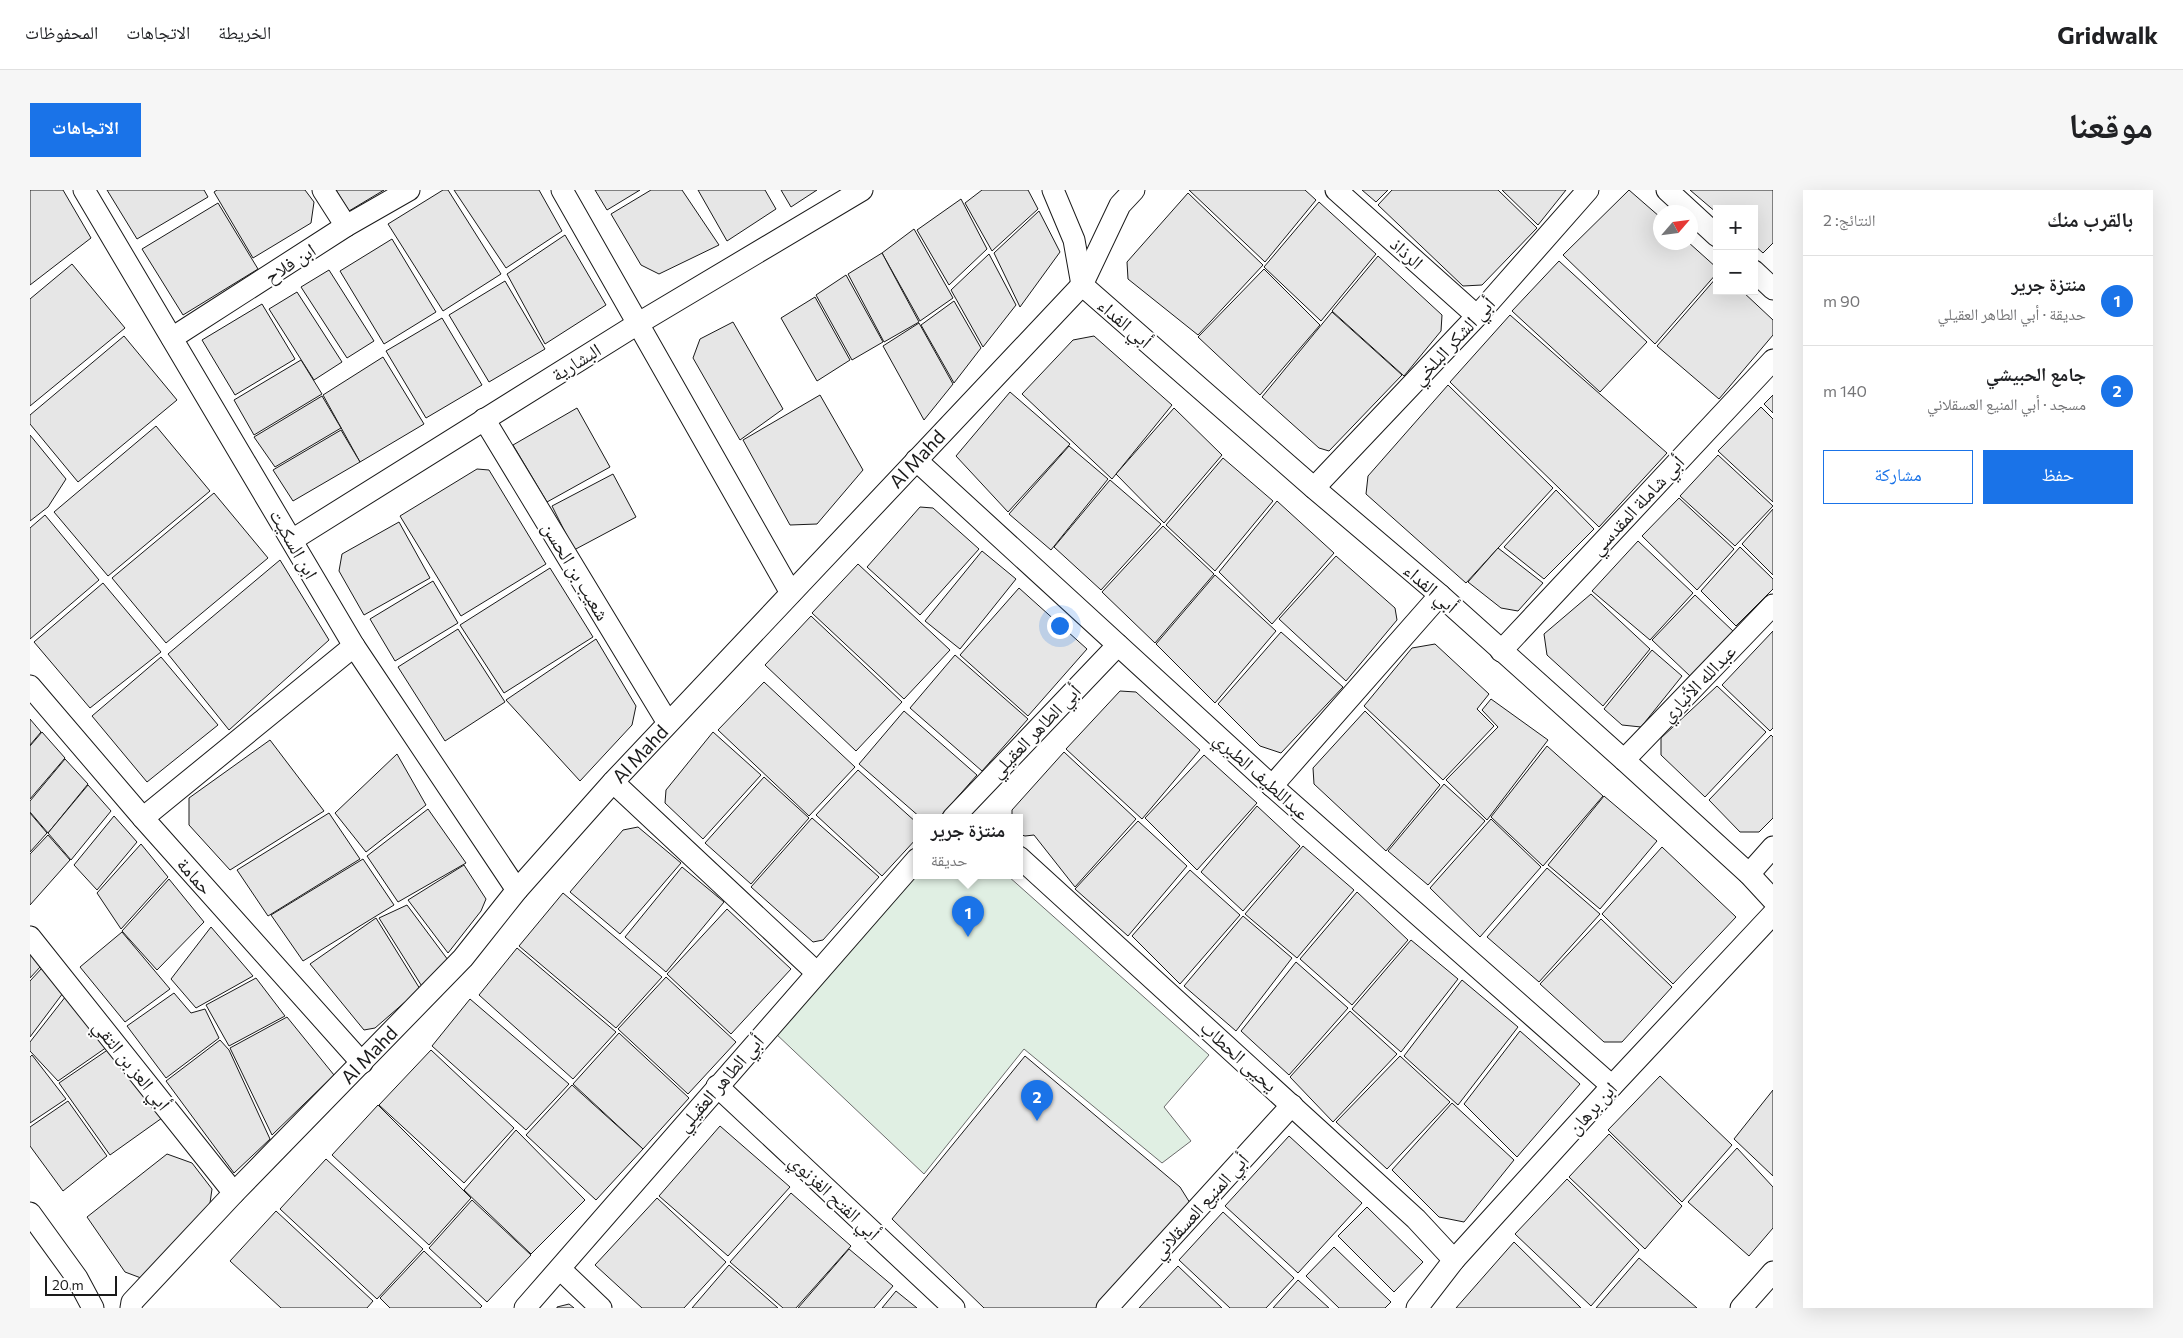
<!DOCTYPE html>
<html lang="ar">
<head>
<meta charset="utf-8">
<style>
	body { margin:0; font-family:Commissioner,"Noto Naskh Arabic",sans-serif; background:#f6f6f6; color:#202124; direction:rtl }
	.controls { position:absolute; right:15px; top:15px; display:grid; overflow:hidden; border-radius:0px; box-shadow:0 5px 20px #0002 }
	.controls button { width:45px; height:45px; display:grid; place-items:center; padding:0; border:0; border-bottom:1px solid #e0e0e0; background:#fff; color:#202124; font:25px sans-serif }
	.compass { position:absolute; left:1623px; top:15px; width:45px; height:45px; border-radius:50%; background:#fff; box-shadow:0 5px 20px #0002; rotate:62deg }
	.scale { position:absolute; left:15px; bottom:12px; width:72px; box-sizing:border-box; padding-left:5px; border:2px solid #1a1a1a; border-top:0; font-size:14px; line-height:18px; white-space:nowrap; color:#1a1a1a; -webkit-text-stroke:4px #fff; paint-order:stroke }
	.you { position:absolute; left:1029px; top:435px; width:18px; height:18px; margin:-12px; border:4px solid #fff; border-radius:50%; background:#1a73e8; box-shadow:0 0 0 8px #1a73e833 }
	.badge { display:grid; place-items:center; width:32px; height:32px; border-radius:50%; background:#1a73e8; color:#fff; font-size:16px; font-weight:700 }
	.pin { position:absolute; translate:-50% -41px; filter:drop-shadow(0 1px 2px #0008) }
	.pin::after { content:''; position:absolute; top:26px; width:18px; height:15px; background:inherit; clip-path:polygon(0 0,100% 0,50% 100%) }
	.popup { position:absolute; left:883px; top:624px; width:110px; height:65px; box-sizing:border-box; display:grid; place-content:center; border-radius:0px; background:#fff; filter:drop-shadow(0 1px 4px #0005); font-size:16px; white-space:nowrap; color:#757577 }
	.popup b { font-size:19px; color:#202124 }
	.popup::after { content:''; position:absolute; left:50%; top:100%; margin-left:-10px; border:10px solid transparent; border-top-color:#fff }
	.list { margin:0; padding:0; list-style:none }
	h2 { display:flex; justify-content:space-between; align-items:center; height:65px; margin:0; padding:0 20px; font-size:21px }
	h2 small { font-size:16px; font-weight:400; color:#757577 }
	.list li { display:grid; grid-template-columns:32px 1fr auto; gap:15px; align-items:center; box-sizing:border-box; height:90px; padding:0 20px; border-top:1px solid #e0e0e0 }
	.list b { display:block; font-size:19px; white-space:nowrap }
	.list p { margin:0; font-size:16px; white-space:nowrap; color:#757577 }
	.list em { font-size:16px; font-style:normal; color:#757577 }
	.actions { display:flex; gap:10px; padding:15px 20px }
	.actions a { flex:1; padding:11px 0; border:1px solid #1a73e8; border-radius:0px; text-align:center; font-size:18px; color:#1a73e8 }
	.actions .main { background:#1a73e8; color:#fff }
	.map { position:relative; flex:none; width:1743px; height:1118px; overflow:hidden; direction:ltr; border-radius:0px }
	header { display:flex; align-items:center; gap:30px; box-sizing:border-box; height:70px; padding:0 25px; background:#fff; border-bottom:1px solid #e0e0e0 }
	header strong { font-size:24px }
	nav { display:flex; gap:28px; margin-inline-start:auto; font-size:18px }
	.intro { display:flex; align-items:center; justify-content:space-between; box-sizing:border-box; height:120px; padding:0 30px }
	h1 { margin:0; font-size:35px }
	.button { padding:12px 22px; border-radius:0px; background:#1a73e8; color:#fff; font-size:18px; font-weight:700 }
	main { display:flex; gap:30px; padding:0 30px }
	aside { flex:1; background:#fff; border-radius:0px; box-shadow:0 5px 20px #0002 }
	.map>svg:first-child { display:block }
</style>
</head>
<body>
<header>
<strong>Gridwalk</strong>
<nav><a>الخريطة</a><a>الاتجاهات</a><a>المحفوظات</a></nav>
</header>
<div class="intro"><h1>موقعنا</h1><a class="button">الاتجاهات</a></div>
<main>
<aside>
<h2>بالقرب منك<small>النتائج: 2</small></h2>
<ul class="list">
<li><span class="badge">1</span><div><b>منتزة جرير</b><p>حديقة · أبي الطاهر العقيلي</p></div><em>90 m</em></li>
<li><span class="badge">2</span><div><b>جامع الحبيشي</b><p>مسجد · أبي المنيع العسقلاني</p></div><em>140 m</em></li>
</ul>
<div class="actions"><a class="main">حفظ</a><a>مشاركة</a></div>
</aside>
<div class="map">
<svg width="1743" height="1118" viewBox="0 0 1743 1118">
	<rect width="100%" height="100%" fill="#fff"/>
	<polygon fill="#e0efe3" stroke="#6a6a6a" points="887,683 887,686 978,686 1179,865 1134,917 1161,951 1132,973 994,859 894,984 744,842"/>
	<g fill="#e6e6e6" stroke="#1a1a1a">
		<polygon points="0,0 33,0 61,48 0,95"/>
		<polygon points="77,0 174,0 178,7 107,49"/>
		<polygon points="187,0 275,0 284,12 281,33 223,68 184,2"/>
		<polygon points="306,0 354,0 319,21"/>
		<polygon points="413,0 418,0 471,84 413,121 358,34"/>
		<polygon points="424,0 509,0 532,41 476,78"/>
		<polygon points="565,0 610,0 577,20"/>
		<polygon points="621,0 652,0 689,55 629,84 611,75 581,24"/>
		<polygon points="668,0 735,0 746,19 697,51"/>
		<polygon points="751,0 787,0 761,17"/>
		<polygon points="952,0 998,0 1008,19 962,61 935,13"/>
		<polygon points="1159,0 1275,0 1286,10 1235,72"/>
		<polygon points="1332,0 1358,0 1346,12"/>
		<polygon points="1362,0 1468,0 1507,38 1452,95 1433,96 1348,15"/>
		<polygon points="1472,0 1536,0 1508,35"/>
		<polygon points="1599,0 1630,27 1630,52 1658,52 1687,78 1687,83 1625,154 1533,65"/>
		<polygon points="1660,0 1743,0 1743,53 1733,63 1724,55 1724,19 1687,19 1687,23"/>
		<polygon points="1158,3 1233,75 1168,145 1098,89 1097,72"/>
		<polygon points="931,9 957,59 919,95 887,40"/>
		<polygon points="1289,12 1346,64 1291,131 1234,77"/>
		<polygon points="188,13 228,79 153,125 112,59"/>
		<polygon points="1009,21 1030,62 990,117 964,63"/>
		<polygon points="884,39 923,108 890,131 852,63"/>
		<polygon points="535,45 576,115 515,154 477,84"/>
		<polygon points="362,49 406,122 354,154 310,81"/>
		<polygon points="852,63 889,132 854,152 818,84"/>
		<polygon points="959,64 986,115 953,157 921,100"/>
		<polygon points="1348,66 1412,125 1411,141 1374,186 1302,121"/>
		<polygon points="1529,71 1617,152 1570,202 1482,121"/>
		<polygon points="42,74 95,138 0,216 0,109"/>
		<polygon points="1234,79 1290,135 1230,205 1168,147"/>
		<polygon points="299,80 344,151 317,168 271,97"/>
		<polygon points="816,85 853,152 822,170 786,105"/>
		<polygon points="1687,87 1687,101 1712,101 1743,130 1743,145 1689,209 1627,156"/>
		<polygon points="475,91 515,159 459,192 419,125"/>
		<polygon points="267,102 312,172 284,190 239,119"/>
		<polygon points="785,107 820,170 787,191 751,128"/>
		<polygon points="924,111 951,158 924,193 891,135"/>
		<polygon points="232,114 265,169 205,205 172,150"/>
		<polygon points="1302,122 1372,185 1299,261 1289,258 1232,207"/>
		<polygon points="1480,125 1637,263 1569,337 1420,192"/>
		<polygon points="412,128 452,195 396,228 356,161"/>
		<polygon points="703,132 753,219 710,250 663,168 670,149"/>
		<polygon points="889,133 923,194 894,230 853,156"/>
		<polygon points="94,146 147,210 48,292 0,234 0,225"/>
		<polygon points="1064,146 1142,215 1082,289 992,204 1043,150"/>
		<polygon points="353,167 394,234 330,272 293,205"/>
		<polygon points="271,170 292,204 224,245 204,210"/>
		<polygon points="1418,195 1523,298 1436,393 1336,304 1338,286"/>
		<polygon points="980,202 1040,254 978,322 926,266"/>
		<polygon points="790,205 833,280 787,334 760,335 713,250"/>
		<polygon points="1743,205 1743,223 1734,214"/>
		<polygon points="292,206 311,238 245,277 224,247"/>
		<polygon points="1731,217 1743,229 1743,312 1688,261"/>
		<polygon points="547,218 580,277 517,312 483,255"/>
		<polygon points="1144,218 1192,265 1134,333 1086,284"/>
		<polygon points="126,236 180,301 78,386 24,322"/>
		<polygon points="311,240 330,272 263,311 243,280"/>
		<polygon points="0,245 36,289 18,317 0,331"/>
		<polygon points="1039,256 1078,289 1021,360 979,324"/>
		<polygon points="1688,265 1743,316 1705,356 1650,306"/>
		<polygon points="1193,268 1243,311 1185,381 1136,335"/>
		<polygon points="447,279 459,280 516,374 431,426 370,326"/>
		<polygon points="583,284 606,327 544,360 522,316"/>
		<polygon points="1080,290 1131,334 1071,400 1024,357"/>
		<polygon points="1526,300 1564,339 1514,389 1474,357"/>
		<polygon points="184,303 238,368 136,453 82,388"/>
		<polygon points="1649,308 1704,359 1667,400 1612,346"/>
		<polygon points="1247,311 1304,363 1242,434 1189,382"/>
		<polygon points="890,317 903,318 949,359 890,425 837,377"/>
		<polygon points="1743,319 1743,385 1712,354"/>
		<polygon points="15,325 69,390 0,449 0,338"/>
		<polygon points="369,332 400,388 334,425 309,381 312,364"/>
		<polygon points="1133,336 1184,384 1125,453 1072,402"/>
		<polygon points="1608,351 1663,403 1620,450 1562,401"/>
		<polygon points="1710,357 1743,389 1743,399 1706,436 1671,401"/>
		<polygon points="1468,358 1513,393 1488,421 1471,418 1438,392"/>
		<polygon points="952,361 986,389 930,459 895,431"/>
		<polygon points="1306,366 1365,418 1367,430 1316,491 1249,429"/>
		<polygon points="250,370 299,450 199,540 138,464"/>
		<polygon points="828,374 920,460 874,509 782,423"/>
		<polygon points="520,378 563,447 474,503 430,435"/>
		<polygon points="1185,385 1246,441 1185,513 1126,454"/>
		<polygon points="403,391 428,433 365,471 340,429"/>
		<polygon points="73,393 131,462 60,518 4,452"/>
		<polygon points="989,398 1057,459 998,526 930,465"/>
		<polygon points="1561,404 1620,459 1573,516 1517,465 1514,444"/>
		<polygon points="1665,405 1704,442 1660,486 1622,450"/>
		<polygon points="781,426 872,512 826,561 735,475"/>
		<polygon points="428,439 475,512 415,551 368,477"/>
		<polygon points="1743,441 1743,538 1740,541 1692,495"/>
		<polygon points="1251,442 1313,497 1251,563 1230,556 1188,514"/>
		<polygon points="566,449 606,516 602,535 550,591 476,510"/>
		<polygon points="1405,454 1459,504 1447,519 1464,536 1413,590 1334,516 1382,458"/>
		<polygon points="1622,460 1652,486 1611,537 1592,535 1574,519"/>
		<polygon points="925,465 998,529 952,581 880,518"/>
		<polygon points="131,467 188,535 117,592 62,526"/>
		<polygon points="734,492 825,577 779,626 688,540"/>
		<polygon points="1687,496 1736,542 1675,607 1631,565 1631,548"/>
		<polygon points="1090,501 1106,502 1170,560 1112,629 1036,559"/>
		<polygon points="1461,509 1518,550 1457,630 1416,590 1468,537 1452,520"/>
		<polygon points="874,521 947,585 909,628 891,628 829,574"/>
		<polygon points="1335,521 1410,595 1356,661 1284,594 1283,578"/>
		<polygon points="0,529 11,542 0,555"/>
		<polygon points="12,542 35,568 0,609 0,556"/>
		<polygon points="683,542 731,585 673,649 635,613 636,600"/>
		<polygon points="1741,545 1743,547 1743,628 1729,642 1710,642 1679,610"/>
		<polygon points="240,550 294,621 200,680 159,635 159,608"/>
		<polygon points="1517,556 1573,606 1513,676 1461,627"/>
		<polygon points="1034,562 1106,629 1045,697 1004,645 995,646 989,644 989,628 982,628 982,620"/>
		<polygon points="367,564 396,615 336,662 305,623"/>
		<polygon points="1174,565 1227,613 1167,680 1115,628"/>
		<polygon points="35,569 58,594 18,643 0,622 0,611"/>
		<polygon points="828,580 887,633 887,648 852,686 786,625"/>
		<polygon points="734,587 779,628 721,694 675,653"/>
		<polygon points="1414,594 1455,631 1398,695 1358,661"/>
		<polygon points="58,595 81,621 41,670 18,643"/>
		<polygon points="1574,606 1627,651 1570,719 1518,675"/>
		<polygon points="1227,616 1270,656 1213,721 1171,682"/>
		<polygon points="398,619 436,673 368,712 337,666"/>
		<polygon points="0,623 17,643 0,662"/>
		<polygon points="299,623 330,669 238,726 207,680"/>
		<polygon points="84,626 107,652 67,700 44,675"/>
		<polygon points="782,628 849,687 793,750 783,752 721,697"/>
		<polygon points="1461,629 1511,677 1450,747 1400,698"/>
		<polygon points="1108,631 1157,676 1098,746 1045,699"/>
		<polygon points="608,637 651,673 590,744 540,702 593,640"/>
		<polygon points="18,645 40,670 0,715 0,664"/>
		<polygon points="111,654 138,687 91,739 67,703"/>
		<polygon points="1273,656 1324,700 1267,768 1215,724"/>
		<polygon points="1632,657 1706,727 1643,794 1572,724"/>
		<polygon points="333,669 364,715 273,771 241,725"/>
		<polygon points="434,675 456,709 451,721 418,763 378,710"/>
		<polygon points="652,677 694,712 636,782 595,747"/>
		<polygon points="1517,678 1570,724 1509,792 1457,747"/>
		<polygon points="1160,680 1210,725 1150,794 1102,746"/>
		<polygon points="139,689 174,732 127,780 92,741"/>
		<polygon points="1327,702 1378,750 1322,815 1270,769"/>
		<polygon points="533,703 632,787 586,838 489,756"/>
		<polygon points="377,715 418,770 393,798 349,728"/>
		<polygon points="697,719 761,779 701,844 637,784"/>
		<polygon points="1213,726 1262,768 1206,841 1154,796"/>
		<polygon points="346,728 390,799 345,838 334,840 280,774"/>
		<polygon points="1571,729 1642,797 1592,852 1574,852 1510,794"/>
		<polygon points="181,737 223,786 166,818 141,789"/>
		<polygon points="92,742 140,799 95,832 50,777"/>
		<polygon points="1381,750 1428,789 1371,862 1322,819"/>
		<polygon points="487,758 586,842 543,889 449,805"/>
		<polygon points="0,762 11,776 0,788"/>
		<polygon points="1266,772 1318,818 1259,885 1211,841"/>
		<polygon points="12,778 33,803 0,847 0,791"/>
		<polygon points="636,787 706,852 658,904 588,839"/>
		<polygon points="226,788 255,826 199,856 176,815"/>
		<polygon points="1432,790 1488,837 1428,915 1374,866"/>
		<polygon points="144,803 161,823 175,819 189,848 136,888 97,836"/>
		<polygon points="36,806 77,857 28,891 0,861 0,852"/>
		<polygon points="440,809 539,894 496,940 402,856"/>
		<polygon points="1320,821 1367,864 1303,932 1260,887"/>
		<polygon points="257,827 304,885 242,945 200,858"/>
		<polygon points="1490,841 1550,894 1487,967 1434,914"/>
		<polygon points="589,843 659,908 613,959 543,894"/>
		<polygon points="190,850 199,860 240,949 204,983 136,891"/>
		<polygon points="79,859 132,928 80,965 29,893"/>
		<polygon points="401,860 484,938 434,993 349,915"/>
		<polygon points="2,865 36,909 0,933 0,867"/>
		<polygon points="995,866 1150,997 1160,1013 1068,1118 954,1118 862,1029"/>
		<polygon points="1370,866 1420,912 1357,979 1306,932"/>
		<polygon points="1630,886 1702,955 1652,1012 1578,940"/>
		<polygon points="542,895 613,959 566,1010 496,945"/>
		<polygon points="1743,900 1743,986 1704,949"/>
		<polygon points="38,911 77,966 33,1001 0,956 0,937"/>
		<polygon points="1422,913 1484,970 1434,1032 1409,1027 1362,980"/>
		<polygon points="348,915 441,1008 399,1055 302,965"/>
		<polygon points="690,936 760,997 698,1066 629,1006"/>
		<polygon points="486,940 555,1010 501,1064 434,1000"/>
		<polygon points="1579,944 1652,1016 1615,1059 1539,987"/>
		<polygon points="1259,946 1332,1013 1268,1083 1195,1016"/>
		<polygon points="1707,958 1743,997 1743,1038 1719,1066 1658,1012"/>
		<polygon points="137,964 162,973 182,999 179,1020 111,1088 95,1082 57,1027"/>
		<polygon points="296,969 393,1059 347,1109 250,1019"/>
		<polygon points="1537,989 1609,1060 1561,1116 1485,1044"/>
		<polygon points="761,1003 821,1056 766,1118 753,1118 700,1072"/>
		<polygon points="627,1008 696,1072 654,1118 612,1118 565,1075"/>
		<polygon points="442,1010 501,1065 457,1112 399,1058"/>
		<polygon points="1337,1017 1393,1072 1364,1102 1308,1046"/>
		<polygon points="246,1021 343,1111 337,1118 251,1118 200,1071"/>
		<polygon points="1193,1022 1264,1088 1236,1118 1200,1118 1149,1070"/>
		<polygon points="1484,1052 1551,1118 1426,1118"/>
		<polygon points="1304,1057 1361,1112 1355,1118 1309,1118 1276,1086"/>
		<polygon points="819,1059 863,1096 844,1118 768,1118"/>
		<polygon points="394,1061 452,1116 450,1118 360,1118 350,1108"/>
		<polygon points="1609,1068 1667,1118 1566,1118"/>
		<polygon points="699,1075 748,1118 662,1118"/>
		<polygon points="1148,1076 1192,1118 1109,1118"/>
		<polygon points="1268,1090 1299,1118 1243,1118"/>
		<polygon points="866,1101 887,1118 852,1118"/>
		<polygon points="539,1114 544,1118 527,1118 527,1117"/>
	</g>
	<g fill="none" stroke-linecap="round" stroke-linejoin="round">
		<defs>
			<g id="minor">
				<polyline points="54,0 324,456 487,700"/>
				<polyline points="293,0 316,36"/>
				<polyline points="532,0 761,403"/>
				<polyline points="1023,0 1044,50 1052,95 1284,298 1410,405 1594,570 1719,684 1743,710"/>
				<polyline points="1306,0 1447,126"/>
				<polyline points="1637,0 1687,46"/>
				<polyline points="1724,81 1743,99"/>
				<polyline points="142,148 316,36 379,0"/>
				<polyline points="454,229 638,533"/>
				<polyline points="886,270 1242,596 1582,896"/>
				<polyline points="1284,298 1447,126 1558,0"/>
				<polyline points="262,350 609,133 832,0"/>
				<polyline points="1471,461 1743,170"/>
				<polyline points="0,496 113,628 332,873"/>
				<polyline points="1594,570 1743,415"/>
				<polyline points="583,592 786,782"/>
				<polyline points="1242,596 1410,405"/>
				<polyline points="113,628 324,456"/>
				<polyline points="923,628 1088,455"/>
				<polyline points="989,667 1386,1029 1424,1070"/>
				<polyline points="1719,684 1743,657"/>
				<polyline points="0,747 204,1003"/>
				<polyline points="687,896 924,1118"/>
				<polyline points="0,1023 47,1088 63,1118"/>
				<polyline points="530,1079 571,1118"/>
				<polyline points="101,1118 102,1112 204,1003 433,768 487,700 583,592 1052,95 1090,15 1104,0"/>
				<polyline points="495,1118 887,669"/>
				<polyline points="1077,1118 1262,915"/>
				<polyline points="1387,1118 1424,1070 1582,896 1743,724"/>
				<polyline points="1711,1118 1743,1082"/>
			</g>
		</defs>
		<use href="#minor" stroke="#1a1a1a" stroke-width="23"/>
		<use href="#minor" stroke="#fff" stroke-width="21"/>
	</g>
	<g text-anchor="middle" stroke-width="4" stroke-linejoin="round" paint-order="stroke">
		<g font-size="19" fill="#1a1a1a" stroke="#fff">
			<text transform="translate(1377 63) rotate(42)" y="7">الرذاذ</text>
			<text transform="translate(260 73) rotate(-33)" y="7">ابن فلاح</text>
			<text transform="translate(1095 133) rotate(41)" y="7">أبي الفداء</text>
			<text transform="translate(1423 151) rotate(-47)" y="7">أبي الشكر البلخي</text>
			<text transform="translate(546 172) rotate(-32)" y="7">البشارية</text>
			<text transform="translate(887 269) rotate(-47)" y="7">Al Mahd</text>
			<text transform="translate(1607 315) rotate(-47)" y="7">أبي شاملة المقدسي</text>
			<text transform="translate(264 354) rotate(60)" y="7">ابن السكيت</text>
			<text transform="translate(546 381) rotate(59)" y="7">شعيب بن الحسن</text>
			<text transform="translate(1401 398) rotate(41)" y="7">أبي الفداء</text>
			<text transform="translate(1668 493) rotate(-46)" y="7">عبدالله الأنباري</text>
			<text transform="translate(1005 541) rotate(-46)" y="7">أبي الطاهر العقيلي</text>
			<text transform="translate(610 564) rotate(-47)" y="7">Al Mahd</text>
			<text transform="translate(1232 586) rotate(42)" y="7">عبداللطيف الطبري</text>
			<text transform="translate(165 686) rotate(48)" y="7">حمامة</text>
			<text transform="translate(339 865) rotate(-46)" y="7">Al Mahd</text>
			<text transform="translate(1209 866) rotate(42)" y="7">يحيى الحطاب</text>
			<text transform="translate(102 875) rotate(51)" y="7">أبي العز بن التقي</text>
			<text transform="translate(690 893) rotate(-49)" y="7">أبي الطاهر العقيلي</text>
			<text transform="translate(1562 918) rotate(-48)" y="7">ابن برهان</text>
			<text transform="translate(805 1007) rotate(43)" y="7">أبي الفتح الغزنوي</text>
			<text transform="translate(1170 1016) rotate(-48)" y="7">أبي المنيع العسقلاني</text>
		</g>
	</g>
</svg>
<div class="controls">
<button>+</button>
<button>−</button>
</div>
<svg class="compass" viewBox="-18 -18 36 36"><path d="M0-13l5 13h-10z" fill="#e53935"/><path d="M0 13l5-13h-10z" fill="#757577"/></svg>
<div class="scale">20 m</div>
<div class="you"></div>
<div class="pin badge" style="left:938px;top:747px">1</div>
<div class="popup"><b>منتزة جرير</b>حديقة</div>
<div class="pin badge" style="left:1007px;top:931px">2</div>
</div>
</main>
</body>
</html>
